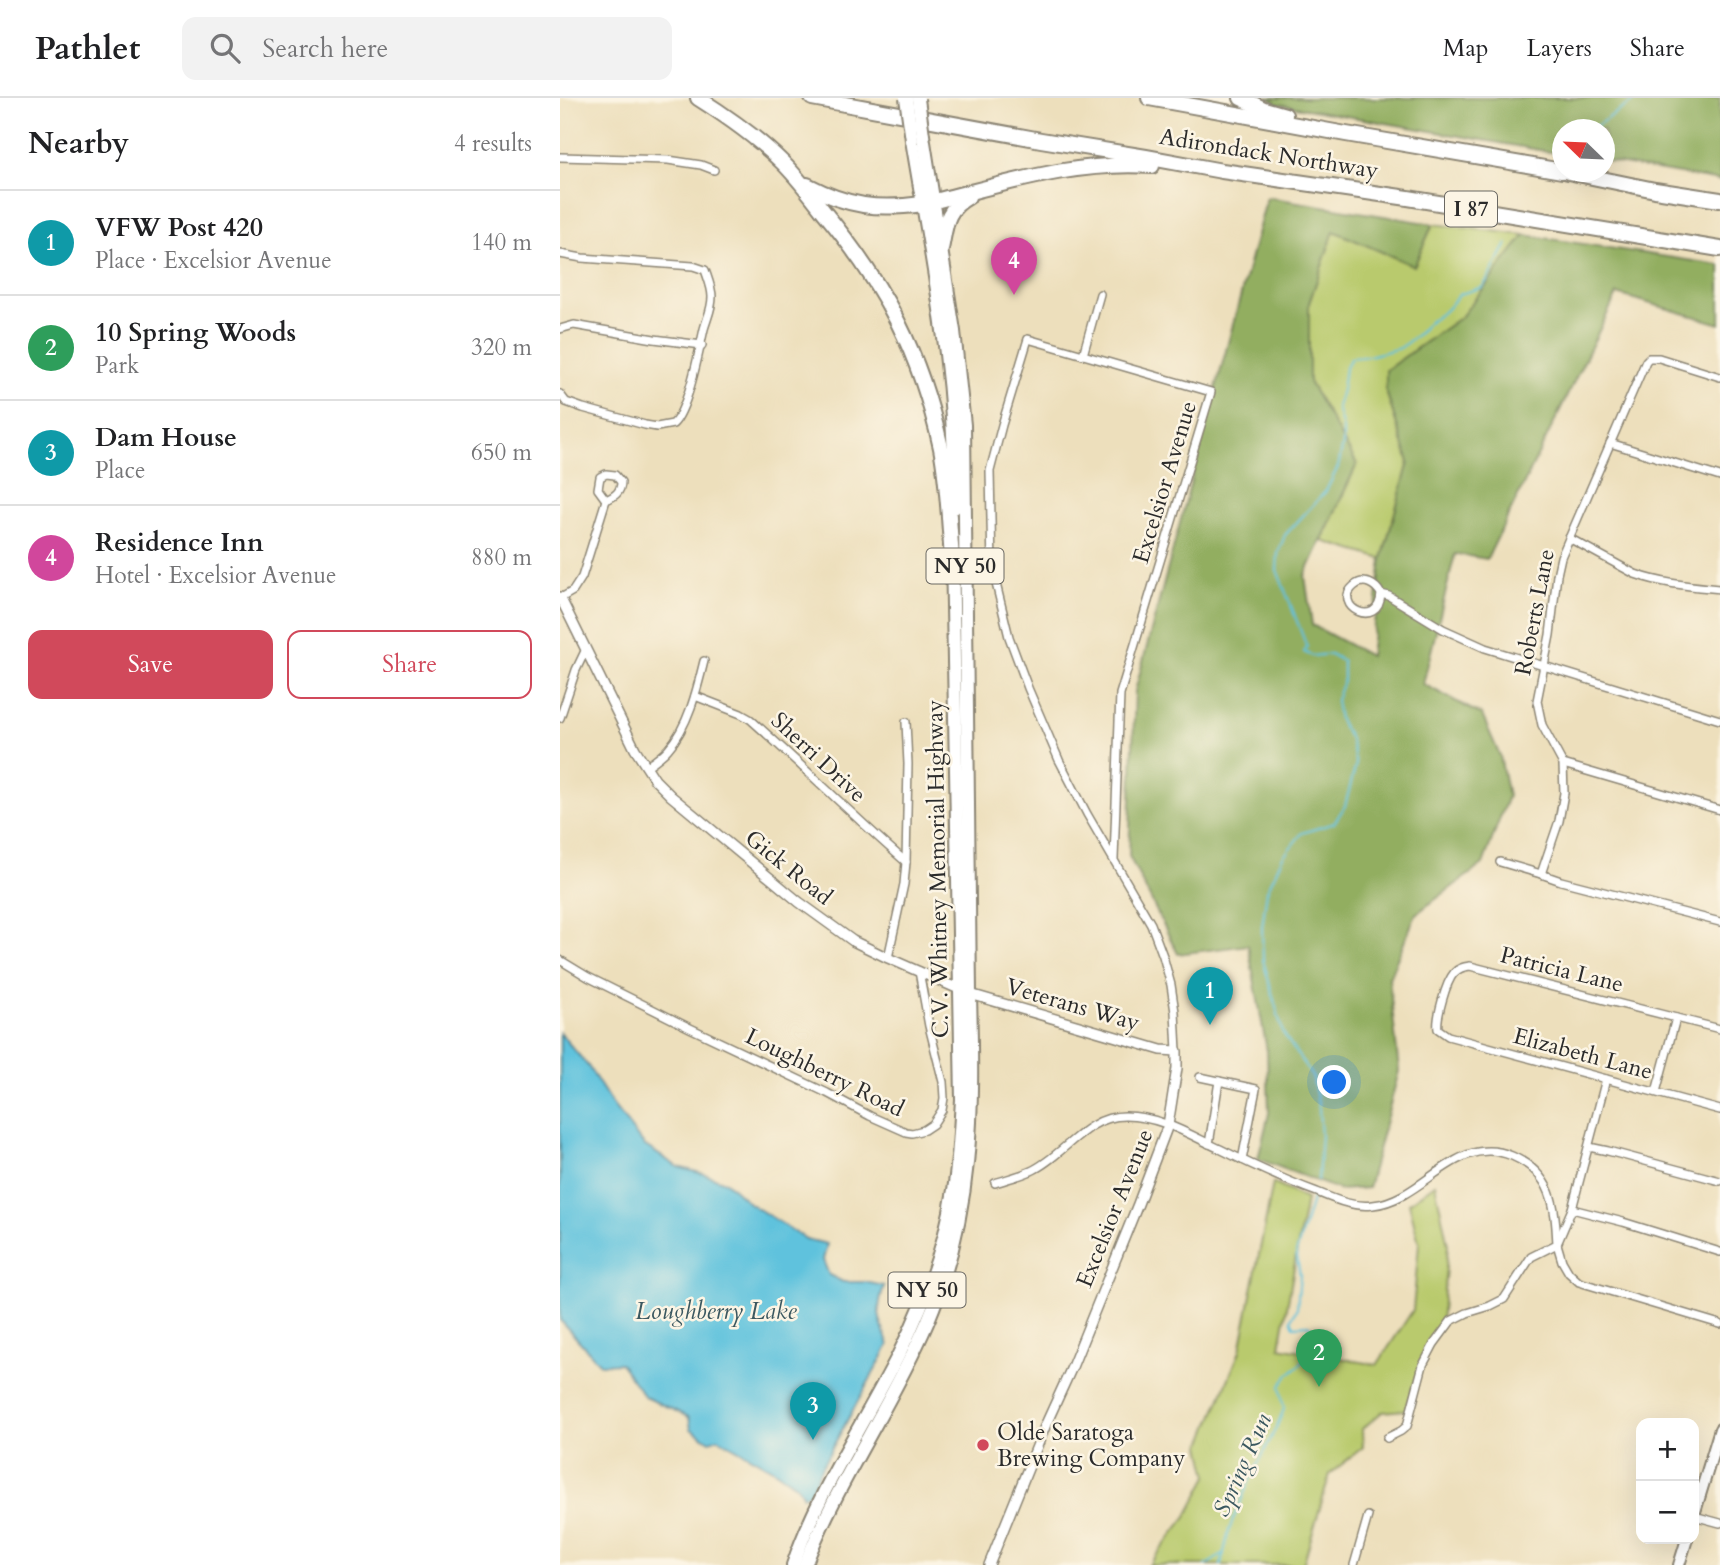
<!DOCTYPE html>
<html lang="en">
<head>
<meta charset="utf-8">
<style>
	body { margin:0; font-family:Cardo,serif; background:#f2f2f2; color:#202124 }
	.controls { position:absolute; right:21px; bottom:21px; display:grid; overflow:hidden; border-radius:14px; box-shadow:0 7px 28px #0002 }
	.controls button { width:63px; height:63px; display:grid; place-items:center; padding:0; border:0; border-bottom:2px solid #e0e0e0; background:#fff; color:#202124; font:35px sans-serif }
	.compass { position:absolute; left:992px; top:21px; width:63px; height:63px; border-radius:50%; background:#fff; box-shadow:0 7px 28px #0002; rotate:293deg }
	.you { position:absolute; left:775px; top:985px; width:24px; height:24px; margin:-18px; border:5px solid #fff; border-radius:50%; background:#1a73e8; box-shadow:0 0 0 10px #1a73e833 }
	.badge { display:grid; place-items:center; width:46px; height:46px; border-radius:50%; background:#d1495b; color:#fff; font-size:23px; font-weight:700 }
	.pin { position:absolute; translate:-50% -58px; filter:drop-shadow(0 2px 4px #0008) }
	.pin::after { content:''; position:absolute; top:37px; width:24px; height:21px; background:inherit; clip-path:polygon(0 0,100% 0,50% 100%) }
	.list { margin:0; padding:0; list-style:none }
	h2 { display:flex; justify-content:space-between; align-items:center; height:91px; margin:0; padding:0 28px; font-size:30px }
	h2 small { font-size:23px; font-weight:400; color:#757577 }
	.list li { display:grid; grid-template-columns:46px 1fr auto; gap:21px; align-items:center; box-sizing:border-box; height:105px; padding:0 28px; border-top:2px solid #e0e0e0 }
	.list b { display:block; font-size:26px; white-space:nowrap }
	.list p { margin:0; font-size:23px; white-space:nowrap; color:#757577 }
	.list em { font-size:23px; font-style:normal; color:#757577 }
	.actions { display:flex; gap:14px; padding:21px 28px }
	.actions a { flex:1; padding:16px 0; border:2px solid #d1495b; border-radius:14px; text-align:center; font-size:24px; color:#d1495b }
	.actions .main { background:#d1495b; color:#fff }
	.icon { flex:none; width:38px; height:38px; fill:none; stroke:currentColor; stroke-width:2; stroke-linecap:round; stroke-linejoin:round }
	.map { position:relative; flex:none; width:1160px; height:1467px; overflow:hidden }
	header { display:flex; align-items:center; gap:42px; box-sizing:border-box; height:98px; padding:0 35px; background:#fff; border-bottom:2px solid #e0e0e0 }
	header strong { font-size:33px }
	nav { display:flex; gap:38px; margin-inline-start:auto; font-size:24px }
	.search { width:490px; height:63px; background:#f2f2f2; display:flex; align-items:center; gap:18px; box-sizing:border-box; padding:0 24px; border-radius:14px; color:#757577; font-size:26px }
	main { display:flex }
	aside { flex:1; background:#fff }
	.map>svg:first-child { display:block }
</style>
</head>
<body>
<header>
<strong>Pathlet</strong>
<div class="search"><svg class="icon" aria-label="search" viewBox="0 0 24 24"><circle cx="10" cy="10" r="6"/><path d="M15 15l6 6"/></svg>Search here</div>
<nav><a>Map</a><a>Layers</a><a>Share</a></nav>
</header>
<main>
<aside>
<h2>Nearby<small>4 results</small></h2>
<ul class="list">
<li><span class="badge" style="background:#0f9aa8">1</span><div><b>VFW Post 420</b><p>Place · Excelsior Avenue</p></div><em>140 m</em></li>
<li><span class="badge" style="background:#2e9e5b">2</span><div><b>10 Spring Woods</b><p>Park</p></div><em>320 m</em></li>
<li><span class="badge" style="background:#0f9aa8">3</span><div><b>Dam House</b><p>Place</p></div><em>650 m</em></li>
<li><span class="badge" style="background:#d1479c">4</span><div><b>Residence Inn</b><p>Hotel · Excelsior Avenue</p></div><em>880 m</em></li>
</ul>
<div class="actions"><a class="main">Save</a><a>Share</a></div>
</aside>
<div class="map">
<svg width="1160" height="1467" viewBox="0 0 1160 1467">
	<rect width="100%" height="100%" fill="#fcf5e5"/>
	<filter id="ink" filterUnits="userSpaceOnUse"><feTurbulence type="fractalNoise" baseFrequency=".0143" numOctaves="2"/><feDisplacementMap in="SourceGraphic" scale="14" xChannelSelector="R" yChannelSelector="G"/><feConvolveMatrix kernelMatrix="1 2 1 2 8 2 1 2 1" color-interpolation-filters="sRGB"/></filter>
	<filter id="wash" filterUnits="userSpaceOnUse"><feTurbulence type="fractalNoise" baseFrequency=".00686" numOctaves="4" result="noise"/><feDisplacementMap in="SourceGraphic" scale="28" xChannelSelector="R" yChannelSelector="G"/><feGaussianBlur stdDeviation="1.57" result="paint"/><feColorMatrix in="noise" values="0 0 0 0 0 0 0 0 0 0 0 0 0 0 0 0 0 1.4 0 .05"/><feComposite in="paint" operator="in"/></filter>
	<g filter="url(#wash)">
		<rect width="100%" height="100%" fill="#eddfbc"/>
		<g fill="#b9ca6d" stroke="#727a4c" stroke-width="2">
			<polygon points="873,126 965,137 901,219 826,272 826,293 849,364 822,461 762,443 797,366 749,284 749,205 774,133 854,168"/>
			<polygon points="713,1085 746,1101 720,1249 817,1267 853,1212 859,1145 849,1105 875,1086 888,1147 881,1224 861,1264 845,1312 822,1314 802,1331 803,1349 770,1376 743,1467 589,1467 627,1418 648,1378 641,1348 680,1253"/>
		</g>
		<g fill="#92ae60" stroke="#5e6c46" stroke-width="2">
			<polygon points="708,0 1160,0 1160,83 1045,63 1044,32 1002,32 1002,56 718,6"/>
			<polygon points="707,99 873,126 854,168 774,133 749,205 749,284 797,366 745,478 752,527 810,558 822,461 849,364 826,293 826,272 901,219 965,137 1160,167 1160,226 1057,196 927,461 895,456 863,586 922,617 940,658 948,698 923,766 856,816 829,880 839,973 808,1090 780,1092 698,1061 709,1015 707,953 688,847 618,856 569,758 575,593"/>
		</g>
		<path fill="#5fc2dd" stroke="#457684" stroke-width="2" d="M0,935L28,968L52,1006L84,1047L118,1069L144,1076L166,1084L189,1105L246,1141L267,1146L263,1162L269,1177L283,1184H305L324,1188C315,1215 319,1221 329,1247L261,1370L250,1395L243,1398L237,1388L214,1372L158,1340L150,1343L131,1331L129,1319L85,1299L60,1265L40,1266L0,1222Z"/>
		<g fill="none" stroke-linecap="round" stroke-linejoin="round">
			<g stroke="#5fc2dd" stroke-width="2">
				<polyline points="1030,32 1078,0"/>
				<polyline points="758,1082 761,1037 759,1011 753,980 723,935 703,862 702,829 707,793 722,760 742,735 774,725 785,708 796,666 790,641 779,622 776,602 783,583 783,563 770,556 753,558 744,554 747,549 717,472 718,455 725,437 766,393 778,369 783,346 783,331 777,309 782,292 785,270 791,260 809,258 840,250 858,236 869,224 886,212 900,196 923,189 947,146"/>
				<polyline points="646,1467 664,1456"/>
				<polyline points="661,1467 669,1432 688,1386 717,1328 724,1311 720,1288 729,1276 742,1265 749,1249 751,1230 748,1227 734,1228 731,1221 737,1211 740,1177 736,1155 753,1099"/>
			</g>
		</g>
	</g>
	<g filter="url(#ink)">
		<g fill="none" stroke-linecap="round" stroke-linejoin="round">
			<defs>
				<g id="minor">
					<polyline points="0,59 108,62 141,67 154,72"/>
					<path d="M0,156L22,160L133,168L145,172C148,181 152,190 152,199C152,211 147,220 144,231C139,253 128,312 113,326L97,329L85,327L23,310L6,304L0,296"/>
					<polyline points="0,231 14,227 94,241 142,247"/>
					<polyline points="523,257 540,196"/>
					<polyline points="1050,345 1160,379"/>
					<path d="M46,376L55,377L61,384C61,394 55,398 46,402L38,391L40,379Z"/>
					<path d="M1009,440L1075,476C1103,486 1131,488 1160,491"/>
					<path d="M821,496C819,533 771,508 794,488C804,479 816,487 821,496L829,498L883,531L925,550L1160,622"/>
					<polyline points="1,500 13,493 22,479 46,402"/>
					<path d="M135,598L181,616L190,621C243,668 293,718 346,764"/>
					<polyline points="0,620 16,572 26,551"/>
					<polyline points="1003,666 1160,712"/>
					<path d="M86,669C93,664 102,658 108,651C128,629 137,592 144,563"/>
					<polyline points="554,761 560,596 651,294 468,241 442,327 430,373 432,469 449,539 468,590 499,662 527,716 591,826 603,858 611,887 615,914 617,953"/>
					<polyline points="940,764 981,776 1001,783 1160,824"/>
					<polyline points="981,776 999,723 1004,695 1003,666 982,627 977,603 990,537 997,477 1001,459 1086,263 1089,260 1099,260 1160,279"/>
					<polyline points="328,860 344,786 346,764 348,666 346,624"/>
					<polyline points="0,862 28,879 130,930 267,995 310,1018 346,1034 352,1035 364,1032 373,1026 382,1012 384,1000 383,984 369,928 359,873"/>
					<path d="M1160,931L910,868C903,869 899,870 894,875C886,884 876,920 878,931L888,938L1160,1012"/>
					<polyline points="640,979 696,991 682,1062"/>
					<polyline points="1046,981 1012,1111 997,1146 1002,1163 1009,1175 1019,1184 1160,1226"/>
					<polyline points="1096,994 1116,920"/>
					<polyline points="649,1046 659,983"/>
					<polyline points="1029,1049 1048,1053 1160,1083"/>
					<path d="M435,1085C447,1081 460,1078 471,1073C504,1058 525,1018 565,1018C600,1018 630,1037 660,1051C692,1067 724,1082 757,1094C774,1101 794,1110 813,1107C864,1102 896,1034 952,1058C993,1076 995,1107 997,1146L971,1159L944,1201L930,1208L907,1215L891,1223L874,1246L863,1267L847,1328L841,1333L827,1340"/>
					<polyline points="1012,1111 1063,1124 1160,1154"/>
					<polyline points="1134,1418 1160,1425"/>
					<polyline points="794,1467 808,1418"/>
				</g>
				<polyline id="tertiary" points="0,499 75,651 95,682 111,698 239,804 293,843 328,860 410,896 601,952 617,953 617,970 608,1027 578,1106 512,1269 486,1326 429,1467"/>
				<g id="secondary">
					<polyline points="1134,1417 1160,1331"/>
					<polyline points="1119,1467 1127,1441"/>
				</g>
				<g id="trunk">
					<path d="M352,42C372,163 398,286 394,410"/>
					<path d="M233,1467C258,1393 303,1327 338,1258C364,1206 385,1150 394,1092C399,1062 400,1032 402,1002L392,453"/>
					<path d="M245,1467C278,1382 331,1308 367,1225C414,1115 413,1012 410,896L404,327L394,233L364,44"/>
				</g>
				<g id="motorway">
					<path d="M138,0C168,19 198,40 223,65C238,80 251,97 264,114C326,189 360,254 381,350C388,386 389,424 392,461"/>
					<polyline points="252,0 481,42 586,59 662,73 848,100 1160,151"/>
					<polyline points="589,0 786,36 1002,73"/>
					<polyline points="681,0 704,11 725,17"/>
					<polyline points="1008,74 1095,92 1160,102"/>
					<path d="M247,87C289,109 317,112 363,106C438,88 514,62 592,68"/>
					<path d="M381,151C386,127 385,112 408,99"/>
				</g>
			</defs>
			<use href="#minor" stroke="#8c8574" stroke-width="10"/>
			<use href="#tertiary" stroke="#8c8574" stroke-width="12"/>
			<use href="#secondary" stroke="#8c8574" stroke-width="14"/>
			<use href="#trunk" stroke="#8c8574" stroke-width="16"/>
			<use href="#motorway" stroke="#8c8574" stroke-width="18"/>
			<use href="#minor" stroke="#fff" stroke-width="7"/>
			<use href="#tertiary" stroke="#fff" stroke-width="9"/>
			<use href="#secondary" stroke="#fff" stroke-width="10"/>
			<use href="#trunk" stroke="#fff" stroke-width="12"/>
			<use href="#motorway" stroke="#fff" stroke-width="14"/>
			<defs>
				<g id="trunk-bridge">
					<polyline points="346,0 352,42"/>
					<polyline points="358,1 364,44"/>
				</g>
			</defs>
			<use href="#trunk-bridge" stroke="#8c8574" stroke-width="16" stroke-linecap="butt"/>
			<use href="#trunk-bridge" stroke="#fff" stroke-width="12"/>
		</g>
	</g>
	<circle fill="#d1495b" stroke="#fcf5e5" stroke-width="2.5" cx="423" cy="1347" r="7"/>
	<g text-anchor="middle" stroke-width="5" stroke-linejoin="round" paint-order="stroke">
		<g fill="#fcf5e5" stroke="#6a6863" stroke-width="2">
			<rect x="885" y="93.5" width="52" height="35" rx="5"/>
			<rect x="366.5" y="450.5" width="77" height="35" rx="5"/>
			<rect x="328.5" y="1174.5" width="77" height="35" rx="5"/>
		</g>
		<g font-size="21" font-weight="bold" fill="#2b2b2b">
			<text x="911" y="118">I 87</text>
			<text x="405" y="475">NY 50</text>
			<text x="367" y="1199">NY 50</text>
		</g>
		<g font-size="23" fill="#2b2b2b" stroke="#fcf5e5">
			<text transform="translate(709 55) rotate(9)" y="8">Adirondack Northway</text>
			<text transform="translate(604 384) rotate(-73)" y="8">Excelsior Avenue</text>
			<text transform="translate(974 514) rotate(-79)" y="8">Roberts Lane</text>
			<text transform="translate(259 659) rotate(43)" y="8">Sherri Drive</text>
			<text transform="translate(229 769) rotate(39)" y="8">Gick Road</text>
			<text transform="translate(377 771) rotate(-91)" y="8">C.V. Whitney Memorial Highway</text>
			<text transform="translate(1002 871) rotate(14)" y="8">Patricia Lane</text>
			<text transform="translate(513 906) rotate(16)" y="8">Veterans Way</text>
			<text transform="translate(1023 955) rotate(15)" y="8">Elizabeth Lane</text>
			<text transform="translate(265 974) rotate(26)" y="8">Loughberry Road</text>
			<text transform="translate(554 1110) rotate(-68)" y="8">Excelsior Avenue</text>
		</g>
		<g font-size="23" fill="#2b2b2b" stroke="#fcf5e5" text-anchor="start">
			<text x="437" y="1342">Olde Saratoga<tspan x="437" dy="26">Brewing Company</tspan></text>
		</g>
		<g font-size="24" font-style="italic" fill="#3b5860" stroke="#fcf5e5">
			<text x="156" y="1221">Loughberry Lake</text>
			<text transform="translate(682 1367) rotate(-66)" y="8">Spring Run</text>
		</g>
	</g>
</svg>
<div class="controls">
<button>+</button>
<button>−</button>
</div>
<svg class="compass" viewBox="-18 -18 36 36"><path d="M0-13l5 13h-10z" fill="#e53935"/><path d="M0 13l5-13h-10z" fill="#757577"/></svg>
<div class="you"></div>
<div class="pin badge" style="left:650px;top:927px;background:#0f9aa8">1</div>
<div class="pin badge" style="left:759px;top:1289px;background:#2e9e5b">2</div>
<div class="pin badge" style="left:253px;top:1342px;background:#0f9aa8">3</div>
<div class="pin badge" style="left:454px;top:197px;background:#d1479c">4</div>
</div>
</main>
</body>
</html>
